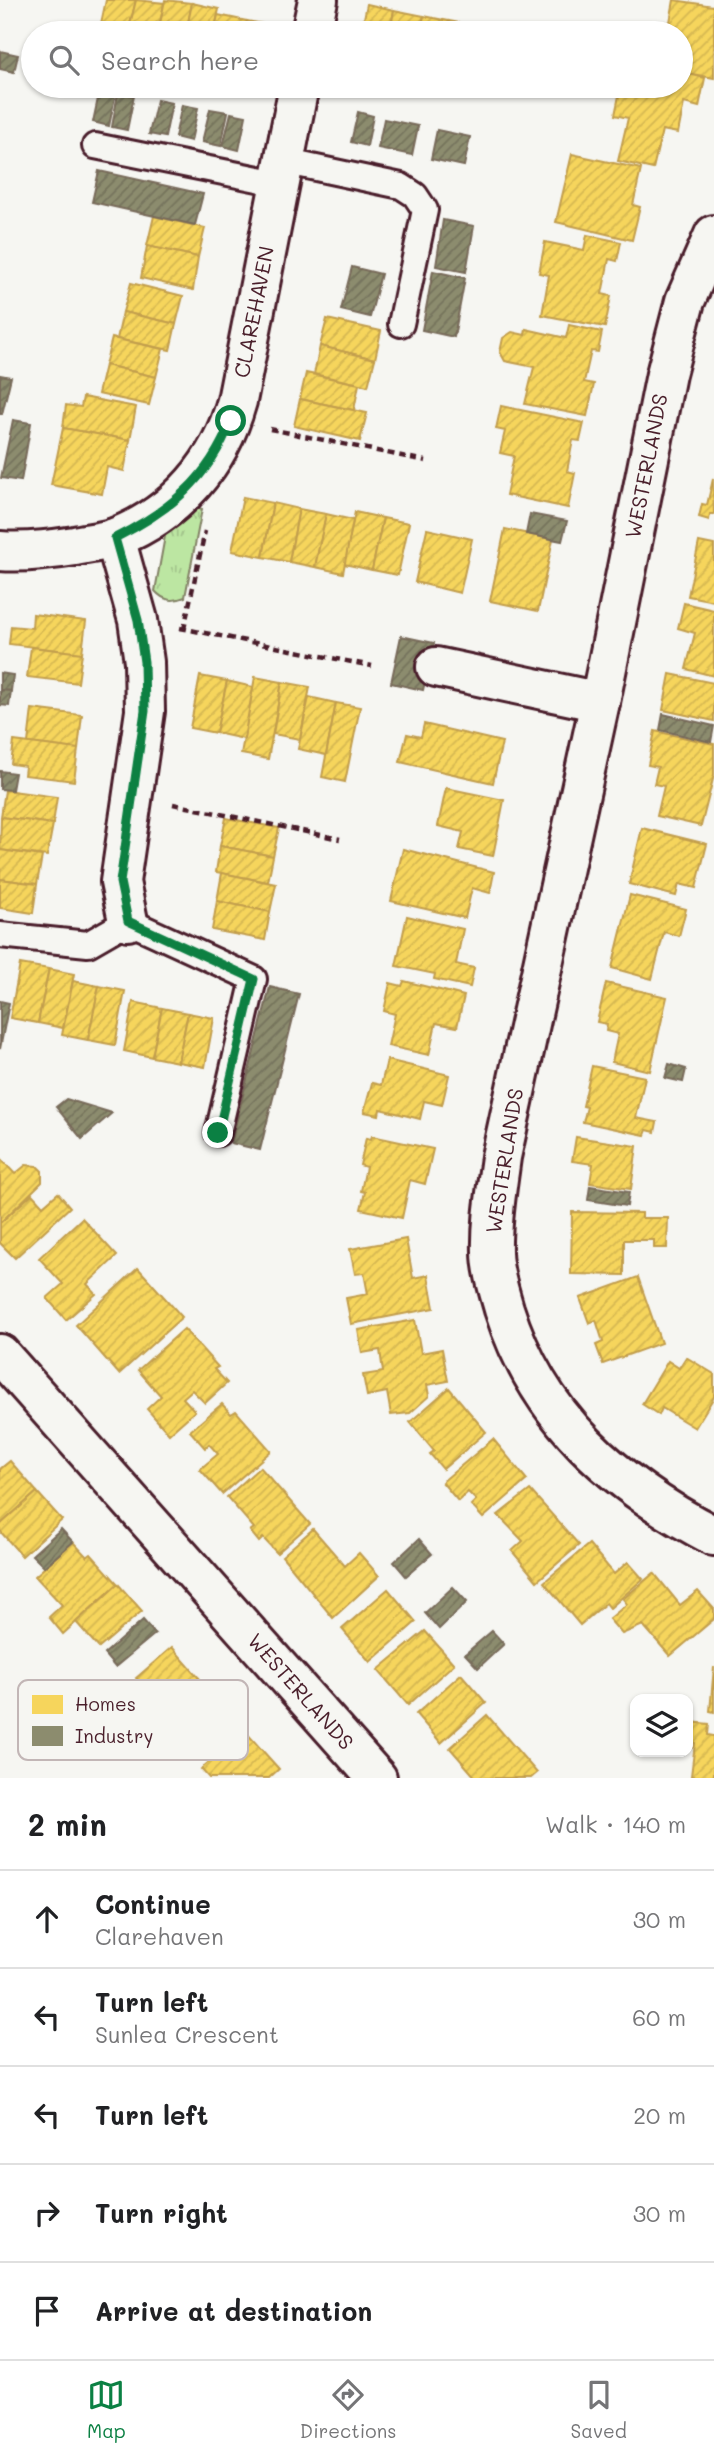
<!DOCTYPE html>
<html lang="en">
<head>
<meta charset="utf-8">
<style>
	body { margin:0; font-family:Mali,sans-serif; background:#f6f6f6; color:#202124 }
	.controls { position:absolute; right:21px; bottom:21px; display:grid; overflow:hidden; border-radius:14px; box-shadow:0 2px 5px #0004 }
	.controls button { width:63px; height:63px; display:grid; place-items:center; padding:0; border:0; border-bottom:2px solid #e0e0e0; background:#fff; color:#202124; font:35px sans-serif }
	.stop { position:absolute; width:21px; height:21px; margin:-16px; border:5px solid #0b8043; border-radius:50%; background:#fff }
	.stop.end { background:#0b8043; border-color:#fff; box-shadow:0 2px 7px #0008 }
	.list { margin:0; padding:0; list-style:none }
	h2 { display:flex; justify-content:space-between; align-items:center; height:91px; margin:0; padding:0 28px; font-size:30px }
	h2 small { font-size:23px; font-weight:400; color:#757577 }
	.list li { display:grid; grid-template-columns:46px 1fr auto; gap:21px; align-items:center; box-sizing:border-box; height:98px; padding:0 28px; border-top:2px solid #e0e0e0 }
	.list b { display:block; font-size:26px; white-space:nowrap }
	.list p { margin:0; font-size:23px; white-space:nowrap; color:#757577 }
	.list em { font-size:23px; font-style:normal; color:#757577 }
	.icon { flex:none; width:38px; height:38px; fill:none; stroke:currentColor; stroke-width:2; stroke-linecap:round; stroke-linejoin:round }
	.map { position:relative; flex:none; width:714px; height:1778px; overflow:hidden }
	.search { position:absolute; background:#fff; box-shadow:0 2px 5px #0004; left:21px; right:21px; top:21px; height:77px; display:flex; align-items:center; gap:18px; box-sizing:border-box; padding:0 24px; border-radius:38px; color:#757577; font-size:26px }
	.sheet { height:581px; background:#fff }
	nav { display:flex; justify-content:space-around; align-items:center; box-sizing:border-box; height:98px; border-top:2px solid #e0e0e0; background:#fff; font-size:19px; color:#757577 }
	nav a { display:grid; justify-items:center; gap:4px }
	nav .on { color:#0b8043 }
	.map>svg:first-child { display:block }
</style>
</head>
<body>
<div class="map">
<svg width="714" height="1778" viewBox="0 0 714 1778">
	<defs>
		<pattern id="grass-tufts" width="24" height="20" patternUnits="userSpaceOnUse" patternTransform="scale(1.75)"><rect width="24" height="20" fill="#bce6a2"/><path d="M3 7l-1-3M5 7V3M7 7l1-3M15 17l-1-3M17 17v-4M19 17l1-3" fill="none" stroke="#a3c58c"/></pattern>
		<pattern id="homes-hatch" width="6" height="6" patternUnits="userSpaceOnUse" patternTransform="scale(1.75)"><rect width="6" height="6" fill="#f6d55c"/><path d="M-1 1l2-2M0 6l6-6M5 7l2-2" fill="none" stroke="#d4b650"/></pattern>
		<pattern id="industry-hatch" width="6" height="6" patternUnits="userSpaceOnUse" patternTransform="scale(1.75)"><rect width="6" height="6" fill="#8c8c6e"/><path d="M-1 1l2-2M0 6l6-6M5 7l2-2" fill="none" stroke="#74725b"/></pattern>
	</defs>
	<rect width="100%" height="100%" fill="#f6f6f2"/>
	<filter id="ink" filterUnits="userSpaceOnUse"><feTurbulence type="fractalNoise" baseFrequency=".0143" numOctaves="2"/><feDisplacementMap in="SourceGraphic" scale="14" xChannelSelector="R" yChannelSelector="G"/><feConvolveMatrix kernelMatrix="1 2 1 2 8 2 1 2 1" color-interpolation-filters="sRGB"/></filter>
	<g filter="url(#ink)">
		<path fill="url(#grass-tufts)" stroke="#838266" stroke-width="2" d="M189,505L202,509L185,597C173,602 164,601 155,591L167,525Z"/>
		<g fill="url(#homes-hatch)" stroke="#c29e4d" stroke-width="2">
			<polygon points="106,0 136,0 128,33 99,33"/>
			<polygon points="136,0 164,3 158,33 128,33"/>
			<polygon points="165,0 192,3 186,33 158,33"/>
			<polygon points="674,0 714,6 714,78 681,72 681,33 668,33"/>
			<polygon points="192,3 219,9 214,33 186,33"/>
			<polygon points="367,4 394,10 390,33 361,33"/>
			<polygon points="394,10 424,16 420,33 390,33"/>
			<polygon points="218,15 247,21 244,33 214,33"/>
			<polygon points="424,16 449,21 447,33 420,33"/>
			<polygon points="247,21 274,26 273,33 244,33"/>
			<polygon points="449,21 476,26 474,33 447,33"/>
			<polygon points="476,26 504,32 504,33 474,33"/>
			<polygon points="681,72 705,78 699,107 684,103 678,133 662,130 653,169 618,161 628,118 615,115 621,86 681,86"/>
			<polygon points="572,154 641,169 633,205 640,207 632,240 556,222"/>
			<polygon points="154,216 205,228 198,257 147,246"/>
			<polygon points="587,235 621,242 617,261 609,259 602,294 611,296 605,327 542,315 549,275 539,273 545,242 584,250"/>
			<polygon points="147,246 198,257 193,290 141,278"/>
			<polygon points="131,283 183,296 176,324 123,312"/>
			<polygon points="123,312 176,324 170,350 117,339"/>
			<polygon points="327,319 381,331 375,359 320,346"/>
			<polygon points="569,325 602,332 598,352 591,351 584,382 594,384 587,416 525,404 534,367 505,361 500,352 503,338 512,332 525,335 526,329 566,338"/>
			<polygon points="112,338 163,349 156,377 105,365"/>
			<polygon points="320,346 375,359 368,386 314,374"/>
			<polygon points="105,365 156,377 149,405 98,394"/>
			<polygon points="306,373 359,384 354,410 300,399"/>
			<polygon points="83,397 136,407 130,440 63,428 66,405 81,407"/>
			<polygon points="300,399 367,413 360,441 294,426"/>
			<polygon points="501,406 584,423 580,441 573,440 567,471 575,473 568,508 506,495 514,456 500,453 505,431 496,429"/>
			<polygon points="63,428 130,440 124,471 107,467 102,494 51,485"/>
			<polygon points="713,479 714,514 710,514 709,520 699,517 702,504 707,505"/>
			<polygon points="243,497 273,503 263,557 232,551"/>
			<polygon points="273,503 299,509 289,562 263,557"/>
			<polygon points="299,509 326,514 315,567 289,562"/>
			<polygon points="355,512 383,518 372,570 344,564"/>
			<polygon points="326,514 353,520 343,573 315,567"/>
			<polygon points="383,518 409,523 398,575 372,570"/>
			<polygon points="427,529 472,539 460,593 415,582"/>
			<polygon points="505,529 553,539 538,611 490,601"/>
			<polygon points="699,542 714,545 714,601 688,596"/>
			<polygon points="684,603 714,610 714,676 686,669 695,633 678,628"/>
			<polygon points="33,614 86,621 82,653 9,644 11,626 32,628"/>
			<polygon points="31,647 82,653 78,683 27,677"/>
			<polygon points="670,674 714,683 714,721 663,710"/>
			<polygon points="200,676 227,681 216,733 190,728"/>
			<polygon points="255,677 282,682 268,759 241,754"/>
			<polygon points="227,681 253,687 244,739 216,733"/>
			<polygon points="282,682 310,687 300,739 273,734"/>
			<polygon points="309,697 336,703 326,755 298,749"/>
			<polygon points="336,703 360,707 345,782 322,777"/>
			<polygon points="32,709 82,715 78,749 28,743"/>
			<polygon points="424,724 502,742 493,783 400,762 407,734 421,737"/>
			<polygon points="655,731 714,744 714,775 701,826 657,816 664,786 654,784 658,767 648,765"/>
			<polygon points="14,741 78,749 74,781 24,775 25,766 11,764"/>
			<polygon points="446,788 504,800 493,856 459,849 463,832 438,826"/>
			<polygon points="5,790 57,797 53,824 1,817"/>
			<polygon points="1,817 53,824 47,856 0,850"/>
			<polygon points="226,818 279,828 273,856 220,846"/>
			<polygon points="642,828 707,844 696,888 679,884 676,896 629,884"/>
			<polygon points="220,846 273,856 268,882 216,872"/>
			<polygon points="403,849 494,872 490,893 472,888 465,918 391,901"/>
			<polygon points="0,850 42,856 37,884 0,879"/>
			<polygon points="222,873 276,884 270,912 217,901"/>
			<polygon points="0,879 37,884 33,913 0,908"/>
			<polygon points="630,895 686,909 679,936 664,932 652,979 612,968"/>
			<polygon points="217,901 270,912 265,940 212,930"/>
			<polygon points="407,916 463,929 456,964 474,968 470,987 434,979 435,974 396,966"/>
			<polygon points="20,964 49,969 38,1023 10,1018"/>
			<polygon points="49,969 74,974 63,1028 38,1023"/>
			<polygon points="73,981 99,986 88,1040 62,1035"/>
			<polygon points="404,981 464,996 457,1027 436,1023 429,1055 388,1046 395,1014 384,1011 390,983 402,986"/>
			<polygon points="606,983 667,997 650,1071 612,1062 618,1034 606,1031 607,1024 597,1022"/>
			<polygon points="99,986 125,991 115,1045 88,1040"/>
			<polygon points="133,1002 162,1008 152,1057 124,1051"/>
			<polygon points="162,1008 188,1013 178,1062 152,1057"/>
			<polygon points="188,1013 214,1018 205,1067 178,1062"/>
			<polygon points="387,1060 449,1075 442,1105 424,1101 420,1119 380,1109 379,1115 364,1112 372,1083 381,1085"/>
			<polygon points="592,1066 645,1077 636,1118 657,1122 655,1132 647,1130 645,1135 583,1122 587,1107 583,1106"/>
			<polygon points="372,1136 433,1149 425,1184 410,1180 402,1218 361,1209 365,1192 361,1191 366,1167 360,1165 366,1138 371,1139"/>
			<polygon points="576,1137 637,1146 631,1189 590,1183 593,1164 572,1161"/>
			<polygon points="0,1158 15,1174 26,1165 37,1166 42,1171 42,1182 0,1223"/>
			<polygon points="58,1193 70,1207 15,1258 0,1243 0,1223 32,1194 43,1206"/>
			<polygon points="572,1212 642,1213 642,1218 668,1218 667,1248 654,1248 654,1240 624,1240 624,1275 571,1274"/>
			<polygon points="82,1218 117,1256 87,1284 96,1294 66,1320 47,1298 63,1284 39,1258"/>
			<polygon points="406,1239 413,1278 428,1275 434,1308 351,1324 346,1298 368,1294 364,1273 355,1274 350,1249"/>
			<polygon points="138,1268 182,1317 119,1374 76,1325"/>
			<polygon points="638,1277 661,1343 603,1364 596,1345 603,1342 596,1320 589,1323 580,1298"/>
			<polygon points="415,1320 421,1353 442,1349 448,1381 427,1385 429,1396 410,1413 391,1415 387,1392 367,1396 363,1375 383,1372 380,1350 362,1353 358,1330"/>
			<polygon points="184,1329 218,1367 214,1369 227,1383 205,1403 192,1390 183,1398 195,1411 169,1434 147,1409 161,1396 138,1370"/>
			<polygon points="686,1357 714,1374 714,1397 695,1428 662,1408 659,1415 642,1404 668,1361 679,1368"/>
			<polygon points="449,1388 486,1432 443,1469 430,1454 434,1451 410,1422"/>
			<polygon points="222,1404 231,1414 236,1411 271,1451 222,1494 200,1469 218,1454 209,1444 205,1448 190,1431"/>
			<polygon points="493,1439 527,1480 483,1518 471,1505 476,1500 468,1492 458,1501 442,1482"/>
			<polygon points="10,1461 37,1492 0,1525 0,1469"/>
			<polygon points="260,1467 310,1524 277,1553 263,1538 259,1542 250,1531 254,1528 227,1497"/>
			<polygon points="530,1490 579,1545 537,1581 512,1551 523,1541 498,1515"/>
			<polygon points="37,1492 62,1520 22,1556 0,1531 0,1525"/>
			<polygon points="313,1529 345,1566 359,1553 379,1576 333,1618 282,1556"/>
			<polygon points="73,1542 87,1557 91,1554 118,1584 63,1634 49,1617 62,1605 35,1576"/>
			<polygon points="589,1544 614,1574 628,1562 643,1579 610,1608 606,1603 580,1625 544,1582"/>
			<polygon points="654,1573 680,1605 698,1591 714,1609 714,1619 670,1656 643,1625 622,1634 609,1619 627,1604 623,1599"/>
			<polygon points="118,1584 142,1611 99,1648 76,1622"/>
			<polygon points="388,1589 416,1622 370,1662 342,1629"/>
			<polygon points="425,1631 454,1664 408,1705 378,1670"/>
			<polygon points="172,1647 199,1678 143,1727 129,1710 149,1693 136,1678"/>
			<polygon points="714,1667 714,1712 710,1711"/>
			<polygon points="461,1674 486,1703 441,1743 416,1714"/>
			<polygon points="199,1678 222,1706 186,1738 162,1710"/>
			<polygon points="487,1715 537,1773 531,1778 476,1778 450,1748"/>
			<polygon points="690,1722 709,1724 708,1735 714,1736 714,1778 691,1776 695,1743 688,1742"/>
			<polygon points="244,1730 279,1769 269,1778 209,1778 201,1769"/>
		</g>
		<g fill="url(#industry-hatch)" stroke="#786b5a" stroke-width="2">
			<polygon points="0,51 18,55 14,72 0,69"/>
			<polygon points="100,89 116,92 109,126 93,122"/>
			<polygon points="118,93 134,96 127,130 112,127"/>
			<polygon points="157,100 172,103 165,137 149,134"/>
			<polygon points="182,105 198,108 191,141 175,137"/>
			<polygon points="210,109 228,112 221,146 202,142"/>
			<polygon points="358,112 373,116 367,146 351,142"/>
			<polygon points="231,113 246,116 239,150 223,146"/>
			<polygon points="384,119 418,126 412,155 378,148"/>
			<polygon points="437,130 470,137 464,166 431,159"/>
			<polygon points="99,171 203,194 195,225 92,202"/>
			<polygon points="443,220 474,226 466,272 436,266"/>
			<polygon points="352,267 381,274 370,317 341,310"/>
			<polygon points="433,271 465,278 454,337 422,330"/>
			<polygon points="0,375 11,377 2,414 0,414"/>
			<polygon points="13,420 31,423 21,481 1,478"/>
			<polygon points="530,514 567,521 562,541 526,534"/>
			<polygon points="401,636 434,643 423,690 391,683"/>
			<polygon points="0,673 13,675 11,691 0,690"/>
			<polygon points="0,690 11,691 9,706 0,705"/>
			<polygon points="663,714 714,726 711,742 660,730"/>
			<polygon points="0,771 15,773 12,790 0,789"/>
			<polygon points="270,987 299,994 260,1150 231,1143"/>
			<polygon points="0,1001 9,1003 0,1049"/>
			<polygon points="669,1064 686,1069 683,1082 665,1078"/>
			<polygon points="66,1099 112,1113 82,1139 56,1107"/>
			<polygon points="590,1186 629,1192 627,1206 588,1200"/>
			<polygon points="61,1529 73,1542 44,1567 32,1555"/>
			<polygon points="419,1539 432,1554 406,1576 394,1562"/>
			<polygon points="453,1587 467,1602 439,1629 425,1613"/>
			<polygon points="143,1620 155,1634 115,1667 104,1654"/>
			<polygon points="492,1631 504,1644 478,1668 465,1654"/>
		</g>
		<g fill="none" stroke-linecap="round" stroke-linejoin="round">
			<defs>
				<g id="service">
					<polyline points="95,146 278,183"/>
					<polyline points="283,161 401,186 415,195 425,210 401,324"/>
					<polyline points="0,935 88,944 128,921 254,979 218,1133"/>
				</g>
				<g id="minor">
					<polyline points="311,33 318,0"/>
					<path d="M714,235L685,301L666,374L600,702L501,1157C497,1188 491,1220 492,1252C492,1270 499,1291 504,1309C538,1417 615,1485 714,1536"/>
					<polyline points="115,538 138,620 144,662 145,711 120,882 128,921"/>
					<path id="s1" d="M0,551C25,553 50,550 75,546C88,543 105,542 117,537C177,513 220,463 237,401L299,86"/>
					<polyline points="436,667 600,702"/>
					<path id="s2" d="M0,1354L377,1778"/>
				</g>
			</defs>
			<use href="#service" stroke="#4a1f2b" stroke-width="30"/>
			<use href="#minor" stroke="#4a1f2b" stroke-width="44"/>
			<g stroke="#4a1f2b" stroke-width="4.5" stroke-dasharray="7 5" stroke-linecap="butt">
				<polyline points="270,429 426,461"/>
				<polyline points="180,628 372,666"/>
				<polyline points="184,629 205,531"/>
				<polyline points="173,804 340,839"/>
			</g>
			<use href="#service" stroke="#f6f6f2" stroke-width="24"/>
			<use href="#minor" stroke="#f6f6f2" stroke-width="38"/>
		</g>
	</g>
	<g fill="none" stroke-linecap="round" stroke-linejoin="round" filter="url(#ink)">
		<path stroke="#0b8043" stroke-width="9" d="M218,1133L254,979L128,921L120,882L145,711L144,662L138,620L115,538C169,511 209,479 231,421"/>
	</g>
	<g text-anchor="middle" stroke-width="7" stroke-linejoin="round" paint-order="stroke">
		<g font-size="21" fill="#4a1f2b" stroke="#f6f6f2">
			<text dy="7" stroke="none"><textPath href="#s1" startOffset="397">CLAREHAVEN</textPath></text>
			<text transform="translate(647 466) rotate(-79)" y="7">WESTERLANDS</text>
			<text transform="translate(505 1161) rotate(-81)" y="7">WESTERLANDS</text>
			<text dy="7" stroke="none"><textPath href="#s2" startOffset="452">WESTERLANDS</textPath></text>
		</g>
	</g>
	<rect x="18" y="1680" width="230" height="80" rx="10" fill="#f6f6f2" stroke="#c2b6b6" stroke-width="2"/>
	<rect x="32" y="1695" width="31" height="19" fill="#f6d55c"/>
	<rect x="32" y="1726" width="31" height="20" fill="#8c8c6e"/>
	<g font-size="19" fill="#4a1f2b">
		<text x="75" y="1711">Homes</text>
		<text x="75" y="1743">Industry</text>
	</g>
</svg>
<div class="controls">
<button><svg class="icon" aria-label="layers" viewBox="0 0 24 24"><path d="M12 4l9 5-9 5-9-5zM3 14l9 5 9-5"/></svg></button>
</div>
<div class="stop" style="left:231px;top:421px"></div>
<div class="stop end" style="left:218px;top:1133px"></div>
<div class="search"><svg class="icon" aria-label="search" viewBox="0 0 24 24"><circle cx="10" cy="10" r="6"/><path d="M15 15l6 6"/></svg>Search here</div>
</div>
<section class="sheet">
<h2>2 min<small>Walk · 140 m</small></h2>
<ul class="list">
<li><svg class="icon" aria-label="ahead" viewBox="0 0 24 24"><path d="M12 20V5M6 11l6-6 6 6"/></svg><div><b>Continue</b><p>Clarehaven</p></div><em>30 m</em></li>
<li><svg class="icon" aria-label="left" viewBox="0 0 24 24"><path d="M17 20v-9H6M10 6l-5 5 5 5"/></svg><div><b>Turn left</b><p>Sunlea Crescent</p></div><em>60 m</em></li>
<li><svg class="icon" aria-label="left" viewBox="0 0 24 24"><path d="M17 20v-9H6M10 6l-5 5 5 5"/></svg><div><b>Turn left</b></div><em>20 m</em></li>
<li><svg class="icon" aria-label="right" viewBox="0 0 24 24"><path d="M7 20v-9h11M14 6l5 5-5 5"/></svg><div><b>Turn right</b></div><em>30 m</em></li>
<li><svg class="icon" aria-label="arrive" viewBox="0 0 24 24"><path d="M6 21V4h12l-3 4 3 4H6"/></svg><div><b>Arrive at destination</b></div></li>
</ul>
</section>
<nav>
<a class="on"><svg class="icon" aria-label="map" viewBox="0 0 24 24"><path d="M3 6l6-2 6 2 6-2v14l-6 2-6-2-6 2zM9 4v14M15 6v14"/></svg>Map</a>
<a><svg class="icon" aria-label="directions" viewBox="0 0 24 24"><path d="M12 3l9 9-9 9-9-9zM9 14v-3h6M13 9l2 2-2 2"/></svg>Directions</a>
<a><svg class="icon" aria-label="saved" viewBox="0 0 24 24"><path d="M7 4h10v16l-5-4-5 4z"/></svg>Saved</a>
</nav>
</body>
</html>
